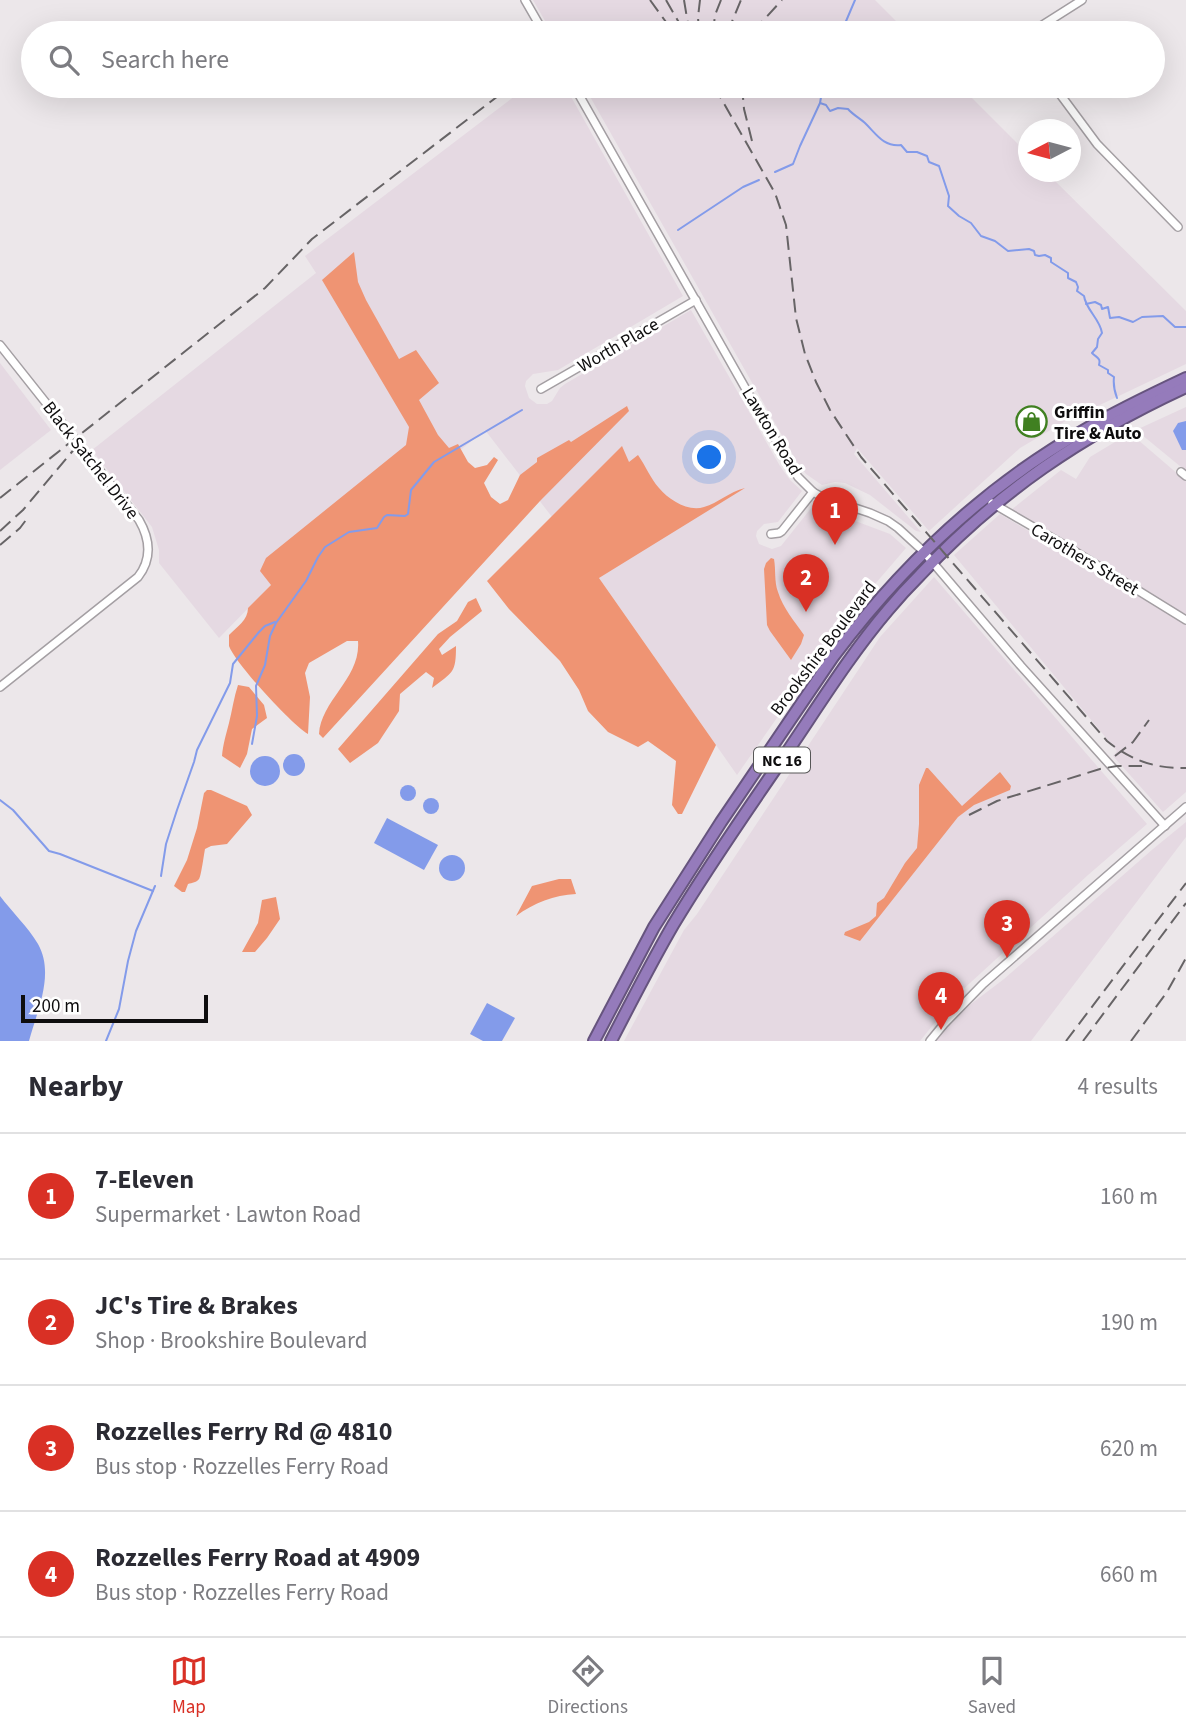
<!DOCTYPE html>
<html lang="en">
<head>
<meta charset="utf-8">
<style>
	body { margin:0; font-family:"Source Sans 3",sans-serif; background:#f7f7f7; color:#2b2b33 }
	.compass { position:absolute; left:1018px; top:119px; width:63px; height:63px; border-radius:50%; background:#fff; box-shadow:0 7px 28px #0002; rotate:264deg }
	.scale { position:absolute; left:21px; bottom:18px; width:187px; box-sizing:border-box; padding-left:7px; border:4px solid #0e0d0e; border-top:0; font-size:19px; line-height:24px; white-space:nowrap; color:#0e0d0e; -webkit-text-stroke:5px #fff; paint-order:stroke }
	.you { position:absolute; left:710px; top:458px; width:24px; height:24px; margin:-18px; border:5px solid #fff; border-radius:50%; background:#1a73e8; box-shadow:0 0 0 10px #1a73e833 }
	.badge { display:grid; place-items:center; width:46px; height:46px; border-radius:50%; background:#d93025; color:#fff; font-size:23px; font-weight:700 }
	.pin { position:absolute; translate:-50% -58px; filter:drop-shadow(0 2px 4px #0008) }
	.pin::after { content:''; position:absolute; top:37px; width:24px; height:21px; background:inherit; clip-path:polygon(0 0,100% 0,50% 100%) }
	.list { margin:0; padding:0; list-style:none }
	h2 { display:flex; justify-content:space-between; align-items:center; height:91px; margin:0; padding:0 28px; font-size:30px }
	h2 small { font-size:23px; font-weight:400; color:#7c7c81 }
	.list li { display:grid; grid-template-columns:46px 1fr auto; gap:21px; align-items:center; box-sizing:border-box; height:126px; padding:0 28px; border-top:2px solid #e1e1e2 }
	.list b { display:block; font-size:26px; white-space:nowrap }
	.list p { margin:0; font-size:23px; white-space:nowrap; color:#7c7c81 }
	.list em { font-size:23px; font-style:normal; color:#7c7c81 }
	.icon { flex:none; width:38px; height:38px; fill:none; stroke:currentColor; stroke-width:2; stroke-linecap:round; stroke-linejoin:round }
	.map { position:relative; flex:none; width:1186px; height:1041px; overflow:hidden }
	.search { position:absolute; background:#fff; box-shadow:0 7px 28px #0002; left:21px; right:21px; top:21px; height:77px; display:flex; align-items:center; gap:18px; box-sizing:border-box; padding:0 24px; border-radius:38px; color:#7c7c81; font-size:26px }
	.sheet { height:595px; background:#fff }
	nav { display:flex; justify-content:space-around; align-items:center; box-sizing:border-box; height:98px; border-top:2px solid #e1e1e2; background:#fff; font-size:19px; color:#7c7c81 }
	nav a { display:grid; justify-items:center; gap:4px }
	nav .on { color:#d93025 }
	.map>svg:first-child { display:block }
</style>
</head>
<body>
<div class="map">
<svg width="1186" height="1041" viewBox="0 0 1186 1041">
	<rect width="100%" height="100%" fill="#ece7ea"/>
	<g fill="#e5d9e2">
		<polygon points="533,0 875,0 908,33 552,33"/>
		<polygon points="528,86 565,86 683,296 558,370 533,374 526,381 525,386 529,398 537,404 547,404 552,401 560,388 565,384 691,310 780,466 790,480 802,491 778,522 764,524 757,531 756,536 759,544 772,549 781,546 816,502 818,507 890,534 906,548 851,612 737,775 599,578 485,430 442,465 261,570 271,585 219,638 159,563 159,550 152,527 92,450 316,273 305,256"/>
		<polygon points="584,86 960,86 1028,154 1028,172 1046,172 1186,311 1186,364 1064,422 1020,448 929,531 857,448 854,454 921,532 916,531 870,495 845,483 835,482 822,485 806,474 797,462"/>
		<polygon points="0,363 51,430 0,470"/>
		<polygon points="1186,407 1186,471 1136,430"/>
		<polygon points="1130,433 1186,481 1186,618 1011,510 1061,470 1076,479 1090,457"/>
		<polygon points="1000,514 1186,624 1186,792 1163,812 1113,756 1117,751 954,555"/>
		<polygon points="934,577 1147,824 1088,875 958,994 920,1041 624,1041 684,930 697,914 880,637"/>
		<polygon points="1186,822 1186,837 1031,1041 936,1041 956,1018 971,1004 1004,979 1153,849"/>
	</g>
	<g fill="#ef9473">
		<path d="M354,252L358,282L366,300L399,359L416,350L439,383L419,400L438,435L449,448L458,444L468,462L475,468L487,465L494,457L498,460L484,483L491,497L500,504L508,500L520,475L537,462V458L569,440L571,442L627,406L629,411L540,501L323,738L319,734C321,700 361,678 358,641H347L309,663L305,673L310,697L308,734C292,725 235,663 229,646C229,645 229,636 229,635C237,627 248,620 248,608L271,585L260,571L266,558L406,445L409,427L322,280Z"/>
		<path d="M622,446L629,462L638,455C645,465 651,479 659,488C669,500 688,512 704,507C718,503 729,492 745,488L599,578L716,745L682,814H678L672,805L676,761L648,741L638,747L608,732L588,711L579,690L560,661L509,609L487,581Z"/>
		<path d="M771,558L774,559C776,570 774,581 778,592C783,608 795,622 804,635L801,644L791,660L770,631L767,625L764,569L766,563Z"/>
		<path d="M476,598L482,611L450,637L439,649L442,655L456,646C456,673 453,672 432,688L434,678L426,672L400,694L399,711L378,743L350,763L338,749L438,634L457,621L468,602Z"/>
		<path d="M238,685L249,687L264,705L267,718L252,729L247,754L240,768L222,756C223,744 226,735 229,723C232,711 234,697 238,685Z"/>
		<polygon points="926,768 928,768 962,806 1000,772 1011,786 1010,790 974,805 958,817 860,941 844,935 845,932 869,922 876,916 877,903 884,898 905,863 917,848 919,824 919,785"/>
		<path d="M207,790H211L247,806L252,815L227,844L211,846L205,849C204,854 201,877 199,879C197,882 192,883 188,884L185,892H182L174,886L187,860L197,828L204,793Z"/>
		<path d="M559,879H571L576,894C554,895 534,903 516,916L532,886Z"/>
		<polygon points="276,897 280,919 267,938 255,952 242,952 258,923 262,900"/>
	</g>
	<g fill="#839bea">
		<polygon points="1186,421 1186,450 1182,450 1173,431 1178,423"/>
		<circle cx="294" cy="765" r="11"/>
		<circle cx="265" cy="771" r="15"/>
		<circle cx="408" cy="793" r="8"/>
		<circle cx="431" cy="806" r="8"/>
		<polygon points="387,818 438,845 424,870 374,843"/>
		<circle cx="452" cy="868" r="13"/>
		<path d="M0,896C12,912 28,927 38,944C55,974 37,1011 29,1041H0Z"/>
		<polygon points="487,1003 515,1018 502,1041 483,1041 470,1034"/>
	</g>
	<g fill="none" stroke-linecap="round" stroke-linejoin="round">
		<g stroke="#839bea" stroke-width="2">
			<polyline points="841,33 855,0"/>
			<path d="M820,103L826,105L830,111L838,108L848,109C853,115 860,118 866,124C877,135 884,147 901,145L907,152H917L927,156L929,162L939,166L949,196L948,206L959,216L971,223L981,236L995,241L1008,251L1029,249L1034,251L1035,255L1039,256L1045,255L1051,258V262L1068,273V278L1076,282L1078,287L1077,291L1084,296C1086,310 1100,319 1102,333L1098,339L1097,347L1092,353C1097,358 1101,358 1099,365L1108,370V373L1114,377C1113,385 1114,390 1117,398"/>
			<polyline points="775,172 793,164 800,146 820,103 823,86"/>
			<polyline points="678,230 743,187 759,180"/>
			<polyline points="1086,304 1095,302 1101,305 1102,309 1108,307 1110,318 1119,317 1133,322 1142,317 1163,316 1175,327 1186,327"/>
			<polyline points="1128,426 1131,440"/>
			<polyline points="252,744 257,716 256,686 265,665 270,636 276,623 306,581 318,557 325,547 349,532 377,528 384,517 387,515 405,516 408,514 411,490 434,462 522,410"/>
			<polyline points="0,800 13,810 49,851 60,854 153,891"/>
			<polyline points="161,876 166,844 177,810 194,762 197,750 230,683 233,664 259,632 265,626 275,622"/>
			<polyline points="106,1041 119,1009 128,961 136,931 155,886"/>
		</g>
		<defs>
			<g id="minor">
				<polyline points="525,0 544,33"/>
				<polyline points="1030,33 1082,0"/>
				<polyline points="574,86 756,407 798,477 813,492 822,497 870,513 888,521 898,528 923,551 1021,666 1165,826"/>
				<polyline points="1054,86 1097,144 1178,227"/>
				<path d="M0,345L139,520C150,539 152,559 138,577L0,687"/>
				<polyline points="541,389 696,300"/>
				<polyline points="1181,472 1186,476"/>
				<polyline points="992,503 1066,546 1186,620"/>
				<polyline points="771,534 779,533 782,531 813,492"/>
				<polyline points="930,1041 944,1024 983,984 1186,807"/>
			</g>
			<g id="highway">
				<path d="M594,1041L654,927L721,822L833,657C903,564 984,487 1086,429C1118,410 1152,394 1186,378"/>
				<path d="M611,1041C631,1002 651,963 673,925C707,868 744,815 781,761C816,710 848,657 888,610C898,598 909,586 920,575C998,492 1082,435 1186,387"/>
			</g>
		</defs>
		<use href="#minor" stroke="#a49fa3" stroke-width="10"/>
		<use href="#highway" stroke="#66547e" stroke-width="14"/>
		<use href="#minor" stroke="#fff" stroke-width="7"/>
		<use href="#highway" stroke="#957bbb" stroke-width="10"/>
		<g stroke="#676466" stroke-width="2" stroke-dasharray="14 7" stroke-linecap="butt">
			<polyline points="650,0 674,33"/>
			<polyline points="666,0 685,33"/>
			<polyline points="684,0 689,30"/>
			<polyline points="699,33 698,17 700,0"/>
			<polyline points="713,33 715,15 721,0"/>
			<polyline points="728,33 731,24 741,0"/>
			<polyline points="755,33 760,24 782,0"/>
			<path d="M714,86L775,193L786,225L796,318L805,354L816,382L830,410L861,457L1107,741C1130,760 1156,769 1186,768"/>
			<polyline points="742,86 744,109 752,141"/>
			<polyline points="0,498 265,288 312,239 511,86"/>
			<polyline points="0,531 23,510 76,447"/>
			<polyline points="0,545 20,528 29,516"/>
			<polyline points="1115,756 1133,742 1149,720"/>
			<polyline points="969,815 997,801 1100,769 1117,766 1142,766"/>
			<polyline points="1066,1041 1186,883"/>
			<polyline points="1083,1041 1186,903"/>
			<polyline points="1131,1041 1167,992 1186,958"/>
		</g>
	</g>
	<defs>
		<symbol id="shop-ring" viewBox="-11 -11 22 22"><circle r="9.5" fill="#fff" stroke="#408021" stroke-width="1.5"/><path d="M-5-2.5h2.3a2.7 3.5 0 0 1 5.4 0H5L5.5 6h-11ZM-1.5-2.5h3a1.5 2.3 0 0 0-3 0Z" fill="#408021"/></symbol>
	</defs>
	<g fill-rule="evenodd">
		<use href="#shop-ring" x="1014" y="404" width="35" height="35"/>
	</g>
	<g text-anchor="middle" stroke-width="6" stroke-linejoin="round" paint-order="stroke">
		<rect fill="#fff" stroke="#565656" stroke-width="2" x="754" y="747.5" width="56" height="25" rx="5"/>
		<g font-size="16" font-weight="bold" fill="#0e0d0e">
			<text x="782" y="766">NC 16</text>
		</g>
		<g font-size="18" fill="#0e0d0e" stroke="#fff">
			<text transform="translate(618 345) rotate(-30)" y="6">Worth Place</text>
			<text transform="translate(772 431) rotate(59)" y="6">Lawton Road</text>
			<text transform="translate(91 460) rotate(52)" y="6">Black Satchel Drive</text>
			<text transform="translate(1085 559) rotate(31)" y="6">Carothers Street</text>
			<text transform="translate(823 648) rotate(-53)" y="6">Brookshire Boulevard</text>
		</g>
		<g font-size="18" font-weight="bold" fill="#0e0d0e" stroke="#fff" text-anchor="start">
			<text x="1054" y="418">Griffin<tspan x="1054" dy="21">Tire &amp; Auto</tspan></text>
		</g>
	</g>
</svg>
<svg class="compass" viewBox="-18 -18 36 36"><path d="M0-13l5 13h-10z" fill="#e53935"/><path d="M0 13l5-13h-10z" fill="#7c7c81"/></svg>
<div class="scale">200 m</div>
<div class="you"></div>
<div class="pin badge" style="left:835px;top:545px">1</div>
<div class="pin badge" style="left:806px;top:612px">2</div>
<div class="pin badge" style="left:1007px;top:958px">3</div>
<div class="pin badge" style="left:941px;top:1030px">4</div>
<div class="search"><svg class="icon" aria-label="search" viewBox="0 0 24 24"><circle cx="10" cy="10" r="6"/><path d="M15 15l6 6"/></svg>Search here</div>
</div>
<section class="sheet">
<h2>Nearby<small>4 results</small></h2>
<ul class="list">
<li><span class="badge">1</span><div><b>7-Eleven</b><p>Supermarket · Lawton Road</p></div><em>160 m</em></li>
<li><span class="badge">2</span><div><b>JC's Tire &amp; Brakes</b><p>Shop · Brookshire Boulevard</p></div><em>190 m</em></li>
<li><span class="badge">3</span><div><b>Rozzelles Ferry Rd @ 4810</b><p>Bus stop · Rozzelles Ferry Road</p></div><em>620 m</em></li>
<li><span class="badge">4</span><div><b>Rozzelles Ferry Road at 4909</b><p>Bus stop · Rozzelles Ferry Road</p></div><em>660 m</em></li>
</ul>
</section>
<nav>
<a class="on"><svg class="icon" aria-label="map" viewBox="0 0 24 24"><path d="M3 6l6-2 6 2 6-2v14l-6 2-6-2-6 2zM9 4v14M15 6v14"/></svg>Map</a>
<a><svg class="icon" aria-label="directions" viewBox="0 0 24 24"><path d="M12 3l9 9-9 9-9-9zM9 14v-3h6M13 9l2 2-2 2"/></svg>Directions</a>
<a><svg class="icon" aria-label="saved" viewBox="0 0 24 24"><path d="M7 4h10v16l-5-4-5 4z"/></svg>Saved</a>
</nav>
</body>
</html>
